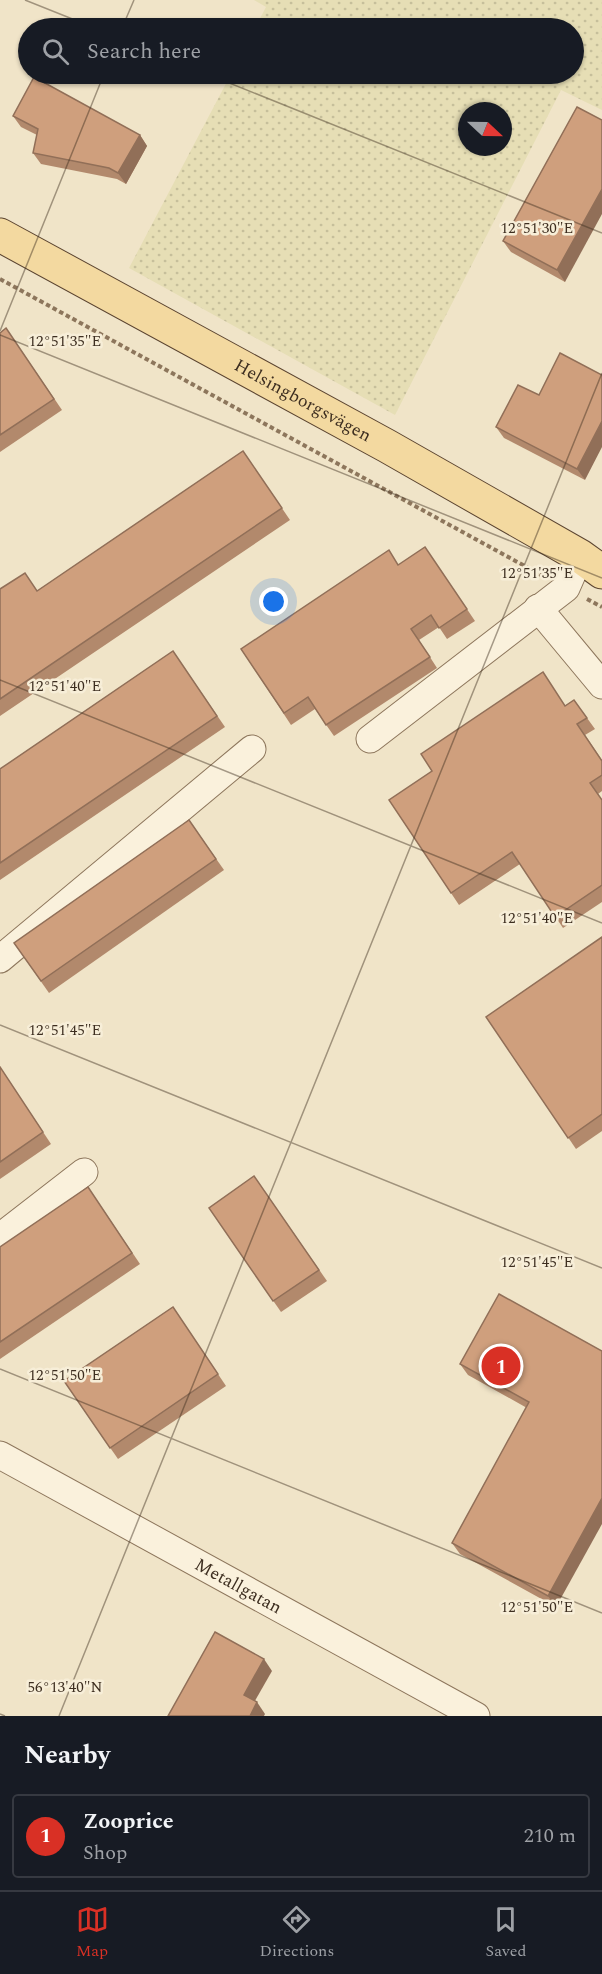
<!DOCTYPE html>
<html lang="en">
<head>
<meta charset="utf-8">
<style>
	body { margin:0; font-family:Spectral,serif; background:#242831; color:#f1f3f6 }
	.compass { position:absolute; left:458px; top:102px; width:54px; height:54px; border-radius:50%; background:#171b24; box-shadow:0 2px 4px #0004; rotate:112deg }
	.you { position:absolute; left:274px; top:602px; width:21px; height:21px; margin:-15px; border:4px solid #fff; border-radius:50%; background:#1a73e8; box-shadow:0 0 0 9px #1a73e833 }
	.badge { display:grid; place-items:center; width:39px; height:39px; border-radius:50%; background:#d93025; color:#fff; font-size:20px; font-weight:700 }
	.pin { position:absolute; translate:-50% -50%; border:3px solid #fff; box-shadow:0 2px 6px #0006 }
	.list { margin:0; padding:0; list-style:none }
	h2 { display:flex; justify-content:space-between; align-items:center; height:78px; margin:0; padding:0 24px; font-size:26px }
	h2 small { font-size:20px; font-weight:400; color:#9ea1a6 }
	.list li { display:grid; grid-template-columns:39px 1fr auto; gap:18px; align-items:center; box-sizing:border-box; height:84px; margin:0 12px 12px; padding:0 12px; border:2px solid #363941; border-radius:6px }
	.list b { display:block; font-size:22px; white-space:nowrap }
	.list p { margin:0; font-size:20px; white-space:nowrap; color:#9ea1a6 }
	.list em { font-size:20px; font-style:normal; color:#9ea1a6 }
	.icon { flex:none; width:33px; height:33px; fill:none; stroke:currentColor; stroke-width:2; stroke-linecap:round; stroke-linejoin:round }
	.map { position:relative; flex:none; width:602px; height:1716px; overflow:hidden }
	.search { position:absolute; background:#171b24; box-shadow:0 2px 4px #0004; left:18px; right:18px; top:18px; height:66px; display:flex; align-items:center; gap:15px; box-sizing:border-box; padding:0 21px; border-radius:33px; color:#9ea1a6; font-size:22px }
	.sheet { height:174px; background:#171b24 }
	nav { display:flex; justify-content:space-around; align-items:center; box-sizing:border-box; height:84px; border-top:2px solid #363941; background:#171b24; font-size:16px; color:#9ea1a6 }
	nav a { display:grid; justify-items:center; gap:3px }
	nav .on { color:#d93025 }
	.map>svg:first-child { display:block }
</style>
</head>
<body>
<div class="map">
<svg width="602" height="1716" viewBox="0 0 602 1716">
	<defs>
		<pattern id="farmland-dots" width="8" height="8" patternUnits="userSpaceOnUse" patternTransform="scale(1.5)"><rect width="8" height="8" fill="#e6deb5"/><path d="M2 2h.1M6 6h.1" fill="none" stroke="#c6bf9b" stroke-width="1.8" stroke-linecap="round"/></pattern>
	</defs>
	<rect width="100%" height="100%" fill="#f0e4c8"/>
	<path fill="url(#farmland-dots)" fill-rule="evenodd" d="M254,0H602V110L561,90L395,415L129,268L231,74H574V28H255L266,7ZM467,111H503V147H467Z"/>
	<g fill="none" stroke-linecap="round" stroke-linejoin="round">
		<defs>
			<g id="minor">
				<polyline points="538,608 602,685"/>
				<polyline points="370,739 566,588 580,556"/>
				<polyline points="0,959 252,749"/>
				<polyline points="0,1237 84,1172"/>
				<path id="s1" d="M0,1455L476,1716"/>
			</g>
			<g id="major">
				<path id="s2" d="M0,235L387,446L580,556L602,572"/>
			</g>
		</defs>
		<use href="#minor" stroke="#8d765c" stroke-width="29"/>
		<use href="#major" stroke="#5b4430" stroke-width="35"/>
		<g stroke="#8d765c" stroke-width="4" stroke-dasharray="4.5 3" stroke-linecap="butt">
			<polyline points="0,279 543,576"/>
			<polyline points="587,599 602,607"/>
		</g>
		<use href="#minor" stroke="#faf1dc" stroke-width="27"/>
		<use href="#major" stroke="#f3d9a0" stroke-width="33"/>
	</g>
	<g fill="#b2896c">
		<polygon points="577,107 565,282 511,252 503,241"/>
		<polygon points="13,116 140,135 147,146 126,184 117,179 41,164 33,153 37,135 21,127"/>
		<polygon points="6,328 62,410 0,452 0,333"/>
		<polygon points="539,395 585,480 504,438 496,427"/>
		<polygon points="243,451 290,520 0,716 0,589 37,591"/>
		<polygon points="425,547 475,621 447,639 439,627 419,640 437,668 334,736 315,709 291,725 241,649 399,565"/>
		<polygon points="173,651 225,727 0,880 0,769"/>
		<polygon points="574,700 595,729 585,735 602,760 602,791 598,794 602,800 602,902 563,928 520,864 459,905 389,800 566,705"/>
		<polygon points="189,820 224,870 49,993 14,943"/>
		<polygon points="602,937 602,1131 576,1149 486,1017"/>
		<polygon points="0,1067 51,1144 0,1179"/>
		<polygon points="254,1176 327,1281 281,1312 209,1208"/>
		<polygon points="88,1187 140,1264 0,1359 0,1247"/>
		<polygon points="173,1307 226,1386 118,1459 64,1381"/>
		<polygon points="602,1351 556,1607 460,1554 452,1543 527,1408 468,1375 460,1364"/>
	</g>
	<g fill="#916f58">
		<polygon points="140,135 147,146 126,184 118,173"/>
		<polygon points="602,189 602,214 565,282 557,270"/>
		<polygon points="602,421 602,447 585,480 577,469"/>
		<polygon points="602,1498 602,1524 556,1607 548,1596"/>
		<polygon points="264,1659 272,1671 252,1706 244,1695"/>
		<polygon points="257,1702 265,1714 264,1716 250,1716"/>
	</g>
	<g fill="#cf9f7d" stroke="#916f58" stroke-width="1.5">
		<polygon points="34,77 140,135 118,173 109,168 33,153 38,129 13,116"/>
		<polygon points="577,107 602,120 602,189 557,270 503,241"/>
		<polygon points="6,328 54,399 0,435 0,333"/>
		<polygon points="560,353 602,375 602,421 577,469 496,427 518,385 539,395"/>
		<polygon points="243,451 282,508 0,699 0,589 25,573 37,591"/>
		<polygon points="425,547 467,609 439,628 431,615 411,629 430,657 326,725 308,697 284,713 241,649 389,550 398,565"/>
		<polygon points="173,651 217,716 0,863 0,769"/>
		<polygon points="543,672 565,706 574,700 587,718 577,724 602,761 602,775 590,783 602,800 602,885 555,917 512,852 451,893 389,800 432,771 421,754"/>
		<polygon points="189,820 216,859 41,981 14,943"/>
		<polygon points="602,937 602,1114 568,1138 486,1017"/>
		<polygon points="0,1067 43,1132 0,1162"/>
		<polygon points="254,1176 319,1270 273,1301 209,1208"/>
		<polygon points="88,1187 132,1253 0,1342 0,1247"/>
		<polygon points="499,1294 602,1351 602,1498 548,1596 452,1543 529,1402 460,1364"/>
		<polygon points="173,1307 218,1374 110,1448 64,1381"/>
		<polygon points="215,1632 264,1659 244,1695 257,1702 250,1716 168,1716"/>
	</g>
	<path fill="none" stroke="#3d2e20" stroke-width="1.5" stroke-opacity="0.45" d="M25,0L95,28M122,28L134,0M207,74L602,233M0,331L104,74M0,335L602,578M0,680L602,923M0,1025L602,1268M0,1369L602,1613M0,1714L5,1716M59,1716L602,373"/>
	<g text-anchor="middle" stroke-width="5" stroke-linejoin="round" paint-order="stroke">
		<g font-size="18" fill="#3d2e20" stroke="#f7eed8">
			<text dy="6" stroke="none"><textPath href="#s2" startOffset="345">Helsingborgsvägen</textPath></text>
			<text dy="6" stroke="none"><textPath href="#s1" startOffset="272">Metallgatan</textPath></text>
		</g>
	</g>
	<g font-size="15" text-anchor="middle" fill="#3d2e20" stroke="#f7eed8" stroke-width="5" stroke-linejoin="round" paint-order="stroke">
		<text x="537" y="233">12°51'30"E</text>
		<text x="65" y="346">12°51'35"E</text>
		<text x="537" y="578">12°51'35"E</text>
		<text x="65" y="691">12°51'40"E</text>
		<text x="537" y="923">12°51'40"E</text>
		<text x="65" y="1035">12°51'45"E</text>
		<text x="537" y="1267">12°51'45"E</text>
		<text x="65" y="1380">12°51'50"E</text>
		<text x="537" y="1612">12°51'50"E</text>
		<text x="65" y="1692">56°13'40"N</text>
	</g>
</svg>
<svg class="compass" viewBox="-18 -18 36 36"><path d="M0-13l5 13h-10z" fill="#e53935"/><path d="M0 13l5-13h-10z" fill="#9ea1a6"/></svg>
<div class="you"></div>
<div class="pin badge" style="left:501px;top:1366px">1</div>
<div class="search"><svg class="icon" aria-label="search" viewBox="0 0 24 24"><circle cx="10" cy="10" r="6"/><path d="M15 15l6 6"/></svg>Search here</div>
</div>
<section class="sheet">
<h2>Nearby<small></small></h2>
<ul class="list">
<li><span class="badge">1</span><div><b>Zooprice</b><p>Shop</p></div><em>210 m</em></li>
</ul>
</section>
<nav>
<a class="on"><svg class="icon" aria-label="map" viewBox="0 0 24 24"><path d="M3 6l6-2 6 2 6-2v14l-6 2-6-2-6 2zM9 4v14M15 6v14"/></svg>Map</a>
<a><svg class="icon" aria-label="directions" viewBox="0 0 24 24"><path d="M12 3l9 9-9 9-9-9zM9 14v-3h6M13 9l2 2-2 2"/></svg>Directions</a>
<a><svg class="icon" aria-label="saved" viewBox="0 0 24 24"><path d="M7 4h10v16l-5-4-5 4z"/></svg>Saved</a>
</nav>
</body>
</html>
